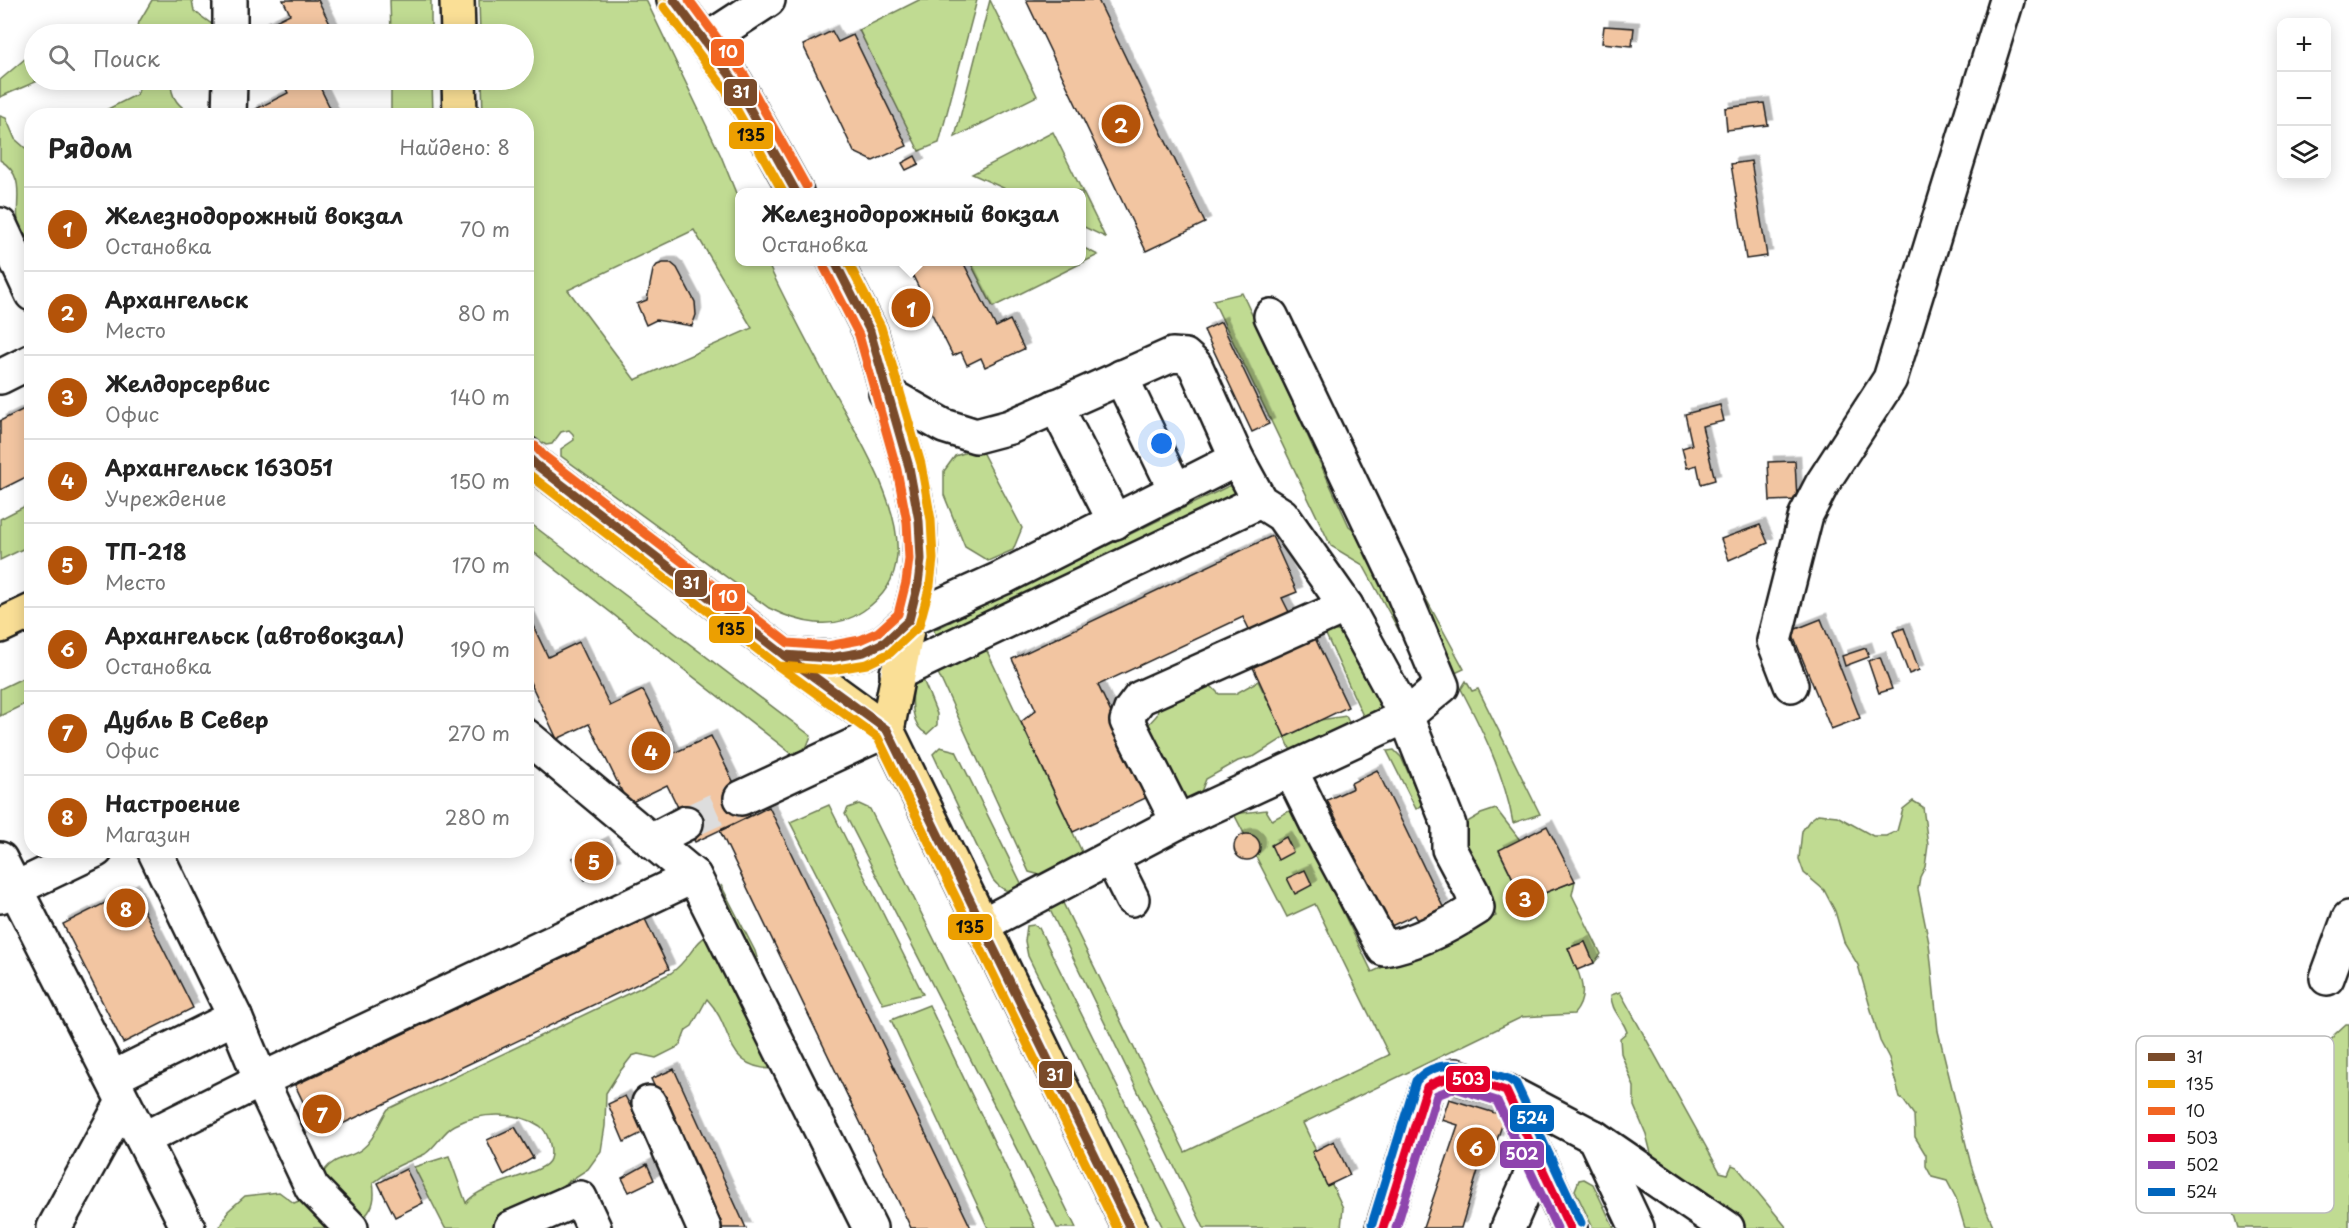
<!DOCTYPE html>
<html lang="ru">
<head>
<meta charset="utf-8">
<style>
	body { margin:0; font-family:"Playpen Sans",sans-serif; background:#f2f2f2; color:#222 }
	.controls { position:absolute; right:18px; top:18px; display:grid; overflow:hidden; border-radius:12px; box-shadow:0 3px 15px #0003 }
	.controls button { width:54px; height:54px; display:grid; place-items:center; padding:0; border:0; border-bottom:2px solid #e0e0e0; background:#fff; color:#222; font:30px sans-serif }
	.you { position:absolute; left:1162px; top:444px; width:21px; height:21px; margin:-15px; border:4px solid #fff; border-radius:50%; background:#1a73e8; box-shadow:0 0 0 9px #1a73e833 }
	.badge { display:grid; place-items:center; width:39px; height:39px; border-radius:50%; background:#b45309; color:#fff; font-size:20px; font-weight:700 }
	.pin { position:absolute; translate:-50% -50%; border:3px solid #fff; box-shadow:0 2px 6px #0006 }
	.popup { position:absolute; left:735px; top:188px; width:351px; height:78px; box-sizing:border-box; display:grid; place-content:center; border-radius:12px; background:#fff; filter:drop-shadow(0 2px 4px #0005); font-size:20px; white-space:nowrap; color:#767676 }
	.popup b { font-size:22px; color:#222 }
	.popup::after { content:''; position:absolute; left:50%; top:100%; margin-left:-12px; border:12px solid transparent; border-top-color:#fff }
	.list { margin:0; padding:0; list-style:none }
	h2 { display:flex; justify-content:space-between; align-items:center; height:78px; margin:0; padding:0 24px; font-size:26px }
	h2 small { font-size:20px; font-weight:400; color:#767676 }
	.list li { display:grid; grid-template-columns:39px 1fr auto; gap:18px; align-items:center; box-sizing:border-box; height:84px; padding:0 24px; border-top:2px solid #e0e0e0 }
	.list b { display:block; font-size:22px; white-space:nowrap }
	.list p { margin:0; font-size:20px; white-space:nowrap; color:#767676 }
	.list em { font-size:20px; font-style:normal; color:#767676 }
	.icon { flex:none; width:33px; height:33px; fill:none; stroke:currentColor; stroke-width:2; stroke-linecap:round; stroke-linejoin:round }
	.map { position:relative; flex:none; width:2349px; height:1228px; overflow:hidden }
	.search { position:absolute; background:#fff; box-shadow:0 3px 15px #0003; left:24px; top:24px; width:510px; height:66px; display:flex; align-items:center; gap:15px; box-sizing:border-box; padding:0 21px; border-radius:33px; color:#767676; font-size:22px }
	.panel { position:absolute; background:#fff; box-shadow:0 3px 15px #0003; left:24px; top:108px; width:510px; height:750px; border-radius:24px }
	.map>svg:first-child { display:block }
</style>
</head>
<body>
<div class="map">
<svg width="2349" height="1228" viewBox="0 0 2349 1228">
	<defs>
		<filter id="shadow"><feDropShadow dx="5.5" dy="-5.5" stdDeviation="0" flood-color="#0004"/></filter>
	</defs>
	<rect width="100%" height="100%" fill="#fff"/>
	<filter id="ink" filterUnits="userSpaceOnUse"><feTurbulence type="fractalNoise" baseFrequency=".0167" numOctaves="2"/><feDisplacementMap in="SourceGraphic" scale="12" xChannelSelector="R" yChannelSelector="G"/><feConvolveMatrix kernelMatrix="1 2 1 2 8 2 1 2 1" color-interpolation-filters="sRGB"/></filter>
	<g filter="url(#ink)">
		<g fill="#c0db92" stroke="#6e7c57" stroke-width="1.5" fill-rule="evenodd">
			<polygon points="152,0 192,0 194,11 213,25 217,34 136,34 139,22"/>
			<polygon points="390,0 431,0 431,34 391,34"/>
			<path d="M479,0H646L721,156L740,203V262H767C786,302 806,340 827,379C852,427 901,501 897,555C895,580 884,597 863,611C833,632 799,623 769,608L561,456V449L574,440L573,434L569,430L561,432L552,444L546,445L530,435L527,429L526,116L483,115L482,80H524V34H480ZM694,230L752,328L635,380L568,290Z"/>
			<polygon points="919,0 977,0 939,143 919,151 859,30"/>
			<polygon points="990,0 1037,96 955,137"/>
			<polygon points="26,58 34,59 34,80 40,80 0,97 0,80"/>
			<path d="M133,80H171C170,98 179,107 194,115H96L136,95L140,86Z"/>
			<polygon points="391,80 432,80 433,115 391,115"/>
			<path d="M0,116L6,118L15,139L31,153V240C0,220 37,183 0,160Z"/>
			<polygon points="1053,132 1105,237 1082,226 1082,192 1012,192 972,174"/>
			<polygon points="1082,247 1098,255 993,307 970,262 1082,262"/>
			<polygon points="1242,293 1349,526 1365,538 1421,671 1363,565 1331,546 1213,300"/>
			<polygon points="980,448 1022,528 1013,550 988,561 965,547 944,495 944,471 955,456"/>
			<polygon points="1241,480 1248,493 938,645 934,630"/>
			<polygon points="31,503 31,545 0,560 0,519"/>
			<polygon points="526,520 811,736 801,761 527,547"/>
			<polygon points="1418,584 1464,669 1451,675 1415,586"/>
			<polygon points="1323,628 1346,633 1382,710 1369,729"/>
			<path d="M986,649L1083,854L1044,876L1029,872L938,673C955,666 969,656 986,649Z"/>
			<polygon points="31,674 31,701 0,716 0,689"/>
			<path d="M922,677L937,714V725L927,734C910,726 912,700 913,684Z"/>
			<polygon points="1258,681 1286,737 1320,720 1346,716 1353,731 1296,762 1285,737 1255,756 1238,761 1206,779 1197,802 1189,808 1147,726 1157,715 1159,704 1208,683 1219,694 1235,694"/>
			<path d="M1466,681L1472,691L1478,689L1540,814L1513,823C1505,776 1483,731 1461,689Z"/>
			<path d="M940,747L956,751L1024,889C1012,895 1001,890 993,880L933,754Z"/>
			<polygon points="1394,750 1401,757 1423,805 1416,809 1387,751"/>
			<polygon points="1913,801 1923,807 1928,845 1925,867 1920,877 1918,889 1929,943 1938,1031 1971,1165 1983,1202 1994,1228 1965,1228 1956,1198 1947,1181 1932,1177 1926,1166 1926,1155 1915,1137 1914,1115 1904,1101 1900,1098 1889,1058 1880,1041 1858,965 1844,942 1835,911 1824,890 1804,873 1799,859 1802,831 1809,821 1818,814 1837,816 1873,836 1886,836 1897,831 1903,809"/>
			<polygon points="859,804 870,809 1076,1228 1057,1228 845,814 848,808"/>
			<polygon points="829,805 923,994 883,1004 790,822"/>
			<path d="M1293,809L1372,972L1496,916L1462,845L1465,826L1469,821L1481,814L1496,809L1520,840L1499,851L1524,901L1575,881L1572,895L1601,954L1594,963L1585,942L1568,948C1577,970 1592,993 1574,1014L1522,1017L1303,1123L1343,1208L1341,1228H1204L1050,910L1054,897L1059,895L1185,1152L1389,1055L1315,904L1287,917L1234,814L1266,810L1272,820Z"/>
			<path d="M721,885L755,951L765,984L777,1013L792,1032L794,1055L781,1069C721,1071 737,1031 707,999L692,1026L686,1030L681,1043L676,1048L656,1058L638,1054L632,1056L618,1074L606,1093L605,1126L601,1151L588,1169L549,1194L536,1199L503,1228H445L414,1167L449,1156L466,1203C482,1181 546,1175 550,1159C553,1149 548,1132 540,1126C517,1111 479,1112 455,1125C443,1131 437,1146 425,1154C417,1158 408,1161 400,1165C391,1169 382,1177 373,1183C377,1205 370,1213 353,1228H219L228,1211L245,1196L279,1192L294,1203C316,1195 313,1187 325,1170C334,1157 351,1158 362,1149C375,1139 379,1122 388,1109L671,973C694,957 693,935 722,931C729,930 734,930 741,932Z"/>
			<polygon points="1034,925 1039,928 1187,1228 1163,1228 1028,956 1025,941 1027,926"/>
			<path d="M1620,992L1720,1172L1728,1174L1732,1165L1737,1167L1787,1228H1737L1653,1161L1646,1134L1634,1106V1087L1621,1053L1620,1038L1627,1032C1622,1017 1611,1011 1611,995Z"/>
			<polygon points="929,1005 1035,1228 988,1228 891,1020"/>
			<polygon points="2346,1024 2349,1024 2349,1228 2239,1228 2232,1205 2246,1184 2262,1168 2263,1160 2270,1147 2334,1035"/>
			<polygon points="1584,1179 1593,1184 1614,1228 1593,1228 1575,1190 1579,1180"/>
		</g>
		<g fill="#f2c5a1" stroke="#1c1c1c" stroke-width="1.5" filter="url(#shadow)">
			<polygon points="283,0 318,0 335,34 259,34 257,30 290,14"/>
			<polygon points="1026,0 1098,0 1205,223 1146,251"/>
			<polygon points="1604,26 1634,28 1632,46 1602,43"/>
			<polygon points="832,31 838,42 853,35 907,146 873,161 854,152 803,45"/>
			<polygon points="282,80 321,80 317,81 334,116 254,116 252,111 288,93"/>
			<polygon points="1764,103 1768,125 1727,130 1725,108"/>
			<polygon points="915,156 919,164 906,170 902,163"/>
			<polygon points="1751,161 1767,256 1746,259 1731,164"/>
			<polygon points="906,262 963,262 996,327 1010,320 1024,349 985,367 981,358 967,365 961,352 953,356"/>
			<polygon points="663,263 671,263 677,268 695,302 696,315 692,326 656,320 646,325 637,304 647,300 653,270 657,265"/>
			<polygon points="1221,322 1269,424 1252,432 1204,330"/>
			<polygon points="32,405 32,474 0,490 0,421"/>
			<polygon points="1720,405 1724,421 1702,426 1715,480 1701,484 1697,465 1687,468 1682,448 1692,445 1685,414"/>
			<polygon points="1795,461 1797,500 1770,501 1768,462"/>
			<polygon points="1760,525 1768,543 1729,560 1721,539"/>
			<polygon points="1272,536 1297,592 1282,598 1292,618 1314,636 1348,707 1285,737 1252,665 1264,659 1243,617 1098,685 1150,796 1073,832 1021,722 1036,710 1012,659"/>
			<polygon points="526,611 548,657 579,642 610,706 643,690 674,753 711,736 750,816 695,842 667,785 628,804 589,724 557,739 530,682 526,684"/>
			<polygon points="1821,619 1860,718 1831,729 1791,631"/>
			<polygon points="1904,628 1919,670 1909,674 1893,632"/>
			<polygon points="1866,648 1869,657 1845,666 1842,656"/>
			<polygon points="1880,657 1892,689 1879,693 1868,661"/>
			<polygon points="1377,770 1443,907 1418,920 1415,915 1389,927 1327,800 1353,788 1351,783"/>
			<polygon points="769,807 870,1018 971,1228 911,1228 902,1209 720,831"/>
			<polygon points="1547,826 1575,881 1524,901 1499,850"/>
			<circle cx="1247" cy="847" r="13"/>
			<polygon points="1286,837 1293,852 1278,860 1271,845"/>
			<polygon points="603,842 615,865 585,880 573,858"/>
			<polygon points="1305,870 1312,885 1295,894 1287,878"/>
			<polygon points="133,889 193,1008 123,1043 63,924"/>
			<polygon points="645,919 669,969 319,1135 295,1085"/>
			<polygon points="1585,942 1594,963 1577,970 1568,948"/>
			<polygon points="674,1069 746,1228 719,1228 651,1079"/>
			<polygon points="625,1096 644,1132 624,1142 608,1104"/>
			<polygon points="1449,1099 1505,1116 1497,1140 1488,1137 1461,1228 1423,1228 1458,1125 1442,1120"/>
			<polygon points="515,1127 533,1158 504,1175 487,1140"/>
			<polygon points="1334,1141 1350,1175 1327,1186 1312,1152"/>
			<polygon points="647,1164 654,1180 629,1192 622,1178"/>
			<polygon points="406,1169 423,1203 395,1217 378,1183"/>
		</g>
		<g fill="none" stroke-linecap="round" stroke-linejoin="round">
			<polyline stroke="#ddd" stroke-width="33" stroke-dasharray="33 16" stroke-linecap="butt" points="686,823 741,798"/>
			<defs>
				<g id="minor">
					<polyline points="230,34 230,0"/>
					<polyline points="705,41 768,0"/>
					<polyline points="229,116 230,80"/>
					<polyline points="0,225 32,294"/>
					<polyline points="0,377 32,361"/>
					<polyline points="1121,377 1176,491"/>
					<path d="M886,393L944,426L976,436L1010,427L1172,355L1185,356L1195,365L1237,459L1260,501L1282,515L1346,606L1406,716L1449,825V849L1472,892L1477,908C1449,926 1417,943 1384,949L1321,832L1291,771"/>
					<polyline points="1056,406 1115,522"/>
					<polyline points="909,620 1002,578 1237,459"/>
					<polyline points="897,673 1260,501"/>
					<polyline points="1791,685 1774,641 1806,515 1822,484 1890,379 2007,0"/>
					<polyline points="526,736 694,876 870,1228"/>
					<polyline points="741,798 887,730"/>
					<polyline points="1178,822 1127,721 1131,710 1140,698 1346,606"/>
					<polyline points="651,841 686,823"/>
					<polyline points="154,850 235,1017 261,1080 312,1188 351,1228"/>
					<polyline points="1111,857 1132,899"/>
					<polyline points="0,859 188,1228"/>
					<polyline points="0,896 96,850"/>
					<polyline points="982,925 1178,822 1406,716 1442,686 1399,583 1271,316"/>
					<polyline points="2327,978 2349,918"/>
					<polyline points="112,1078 235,1017"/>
					<polyline points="1506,1091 1570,1228"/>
					<polyline points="649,1103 704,1228"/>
					<polyline points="1594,1137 1637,1228"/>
					<polyline points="143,1139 261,1080 694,876"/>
					<polyline points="54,1228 123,1102"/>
					<polyline points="511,1228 580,1198 594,1228"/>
					<polyline points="1383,1228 1427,1087 1438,1080 1455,1076 1506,1091 1594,1137 1727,1228"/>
					<polyline points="1508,1228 1538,1159"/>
				</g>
				<g id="major">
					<polyline points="457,0 458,34"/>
					<polyline points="674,0 735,82 796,192"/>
					<polyline points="459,80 460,116"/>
					<polyline points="526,454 535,464 784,655 829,658 864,652 885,642 909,620 918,584 921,559 919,521 909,467 870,331 835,262"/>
					<polyline points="0,626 32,611"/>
					<polyline points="784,655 887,730 1130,1228"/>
					<polyline points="887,730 909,620"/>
				</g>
			</defs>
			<use href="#minor" stroke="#1c1c1c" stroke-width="38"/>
			<use href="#major" stroke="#1c1c1c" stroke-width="38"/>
			<use href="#minor" stroke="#fff" stroke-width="33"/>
			<use href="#major" stroke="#fadf96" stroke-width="33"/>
			<defs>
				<g id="bus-1">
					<polyline points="674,0 735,82 796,192"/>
					<polyline points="526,455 535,464 784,655 829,658 864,652 885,642 909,620 918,584 921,559 919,521 909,467 870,331 835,262"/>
					<polyline points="784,655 887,730 1130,1228"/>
				</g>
				<g id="bus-2">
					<polyline points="664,7 725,89 783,192"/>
					<polyline points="526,472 779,666 831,670 867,664 890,653 919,626 930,585 933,559 931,520 921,464 881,327 848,262"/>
					<polyline points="777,665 878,738 1117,1228"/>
				</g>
				<g id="bus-3">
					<polyline points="689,0 745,76 806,186"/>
					<polyline points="535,446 543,455 788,643 828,646 860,640 878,632 898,614 906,582 909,559 907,522 897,470 859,335 824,267"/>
				</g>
				<path id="bus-4" d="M1383,1228L1427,1087C1456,1068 1476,1082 1506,1091L1570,1228"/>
				<polyline id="bus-5" points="1396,1228 1437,1095 1455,1088 1497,1101 1557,1228"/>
				<path id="bus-6" d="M1372,1224L1416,1081C1441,1052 1480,1071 1509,1079L1516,1084L1581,1223"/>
			</defs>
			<use href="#bus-1" stroke="#fff" stroke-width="14"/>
			<use href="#bus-2" stroke="#fff" stroke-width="14"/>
			<use href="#bus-3" stroke="#fff" stroke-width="14"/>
			<use href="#bus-4" stroke="#fff" stroke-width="14"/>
			<use href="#bus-5" stroke="#fff" stroke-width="14"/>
			<use href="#bus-6" stroke="#fff" stroke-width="14"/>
			<use href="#bus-1" stroke="#7a4b2a" stroke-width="9"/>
			<use href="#bus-2" stroke="#ec9f01" stroke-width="9"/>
			<use href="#bus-3" stroke="#f26522" stroke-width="9"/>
			<use href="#bus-4" stroke="#e4002b" stroke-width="9"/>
			<use href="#bus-5" stroke="#8e44ad" stroke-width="9"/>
			<use href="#bus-6" stroke="#0065bd" stroke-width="9"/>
		</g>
	</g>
	<rect x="2136" y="1036" width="198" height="177" rx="9" fill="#fff" stroke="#bbb" stroke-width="1.5"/>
	<rect x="2148" y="1053" width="27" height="8" fill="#7a4b2a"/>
	<rect x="2148" y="1080" width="27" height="8" fill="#ec9f01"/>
	<rect x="2148" y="1107" width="27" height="8" fill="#f26522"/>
	<rect x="2148" y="1134" width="27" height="8" fill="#e4002b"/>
	<rect x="2148" y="1161" width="27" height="8" fill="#8e44ad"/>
	<rect x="2148" y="1188" width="27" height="8" fill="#0065bd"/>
	<g font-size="16" fill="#1c1c1c">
		<text x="2186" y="1063">31</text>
		<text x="2186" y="1090">135</text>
		<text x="2186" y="1117">10</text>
		<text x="2186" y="1144">503</text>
		<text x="2186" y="1171">502</text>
		<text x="2186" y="1198">524</text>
	</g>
	<g stroke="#fff" stroke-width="2">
		<rect x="710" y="38" width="35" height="29" rx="6" fill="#f26522"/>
		<rect x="723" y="78" width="35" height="29" rx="6" fill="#7a4b2a"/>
		<rect x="728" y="121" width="46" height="29" rx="6" fill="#ec9f01"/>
		<rect x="674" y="569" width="34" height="29" rx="6" fill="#7a4b2a"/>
		<rect x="711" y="583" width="35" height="29" rx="6" fill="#f26522"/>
		<rect x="708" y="615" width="46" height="29" rx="6" fill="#ec9f01"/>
		<rect x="947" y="913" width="46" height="28" rx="6" fill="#ec9f01"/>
		<rect x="1038" y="1060" width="35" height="29" rx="6" fill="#7a4b2a"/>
		<rect x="1445" y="1065" width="46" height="28" rx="6" fill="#e4002b"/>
		<rect x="1509" y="1104" width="46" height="29" rx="6" fill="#0065bd"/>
		<rect x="1499" y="1140" width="46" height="29" rx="6" fill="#8e44ad"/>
	</g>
	<g font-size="16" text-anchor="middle" font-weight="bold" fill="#fff">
		<text x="728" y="58">10</text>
		<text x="741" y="98">31</text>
		<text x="691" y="589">31</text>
		<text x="728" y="603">10</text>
		<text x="1055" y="1081">31</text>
		<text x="1468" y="1085">503</text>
		<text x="1532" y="1124">524</text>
		<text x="1522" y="1160">502</text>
	</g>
	<g font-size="16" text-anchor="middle" font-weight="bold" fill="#111">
		<text x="751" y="141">135</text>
		<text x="731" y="635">135</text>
		<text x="970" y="933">135</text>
	</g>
</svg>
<div class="controls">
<button>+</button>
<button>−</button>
<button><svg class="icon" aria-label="layers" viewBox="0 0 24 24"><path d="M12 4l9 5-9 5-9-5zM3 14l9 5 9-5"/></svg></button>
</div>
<div class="you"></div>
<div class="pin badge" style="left:911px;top:308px">1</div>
<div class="popup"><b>Железнодорожный вокзал</b>Остановка</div>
<div class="pin badge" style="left:1121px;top:124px">2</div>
<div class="pin badge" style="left:1525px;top:898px">3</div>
<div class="pin badge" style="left:651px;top:751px">4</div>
<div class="pin badge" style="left:594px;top:861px">5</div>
<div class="pin badge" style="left:1476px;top:1147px">6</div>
<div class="pin badge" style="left:322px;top:1114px">7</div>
<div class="pin badge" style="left:126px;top:908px">8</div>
<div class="search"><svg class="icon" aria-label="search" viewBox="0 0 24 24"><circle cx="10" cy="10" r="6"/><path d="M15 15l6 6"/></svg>Поиск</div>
<section class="panel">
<h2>Рядом<small>Найдено: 8</small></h2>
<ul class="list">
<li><span class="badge">1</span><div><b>Железнодорожный вокзал</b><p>Остановка</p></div><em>70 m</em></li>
<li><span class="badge">2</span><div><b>Архангельск</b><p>Место</p></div><em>80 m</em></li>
<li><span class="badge">3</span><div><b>Желдорсервис</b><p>Офис</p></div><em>140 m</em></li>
<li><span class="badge">4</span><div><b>Архангельск 163051</b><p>Учреждение</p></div><em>150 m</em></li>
<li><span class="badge">5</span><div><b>ТП-218</b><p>Место</p></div><em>170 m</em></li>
<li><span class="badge">6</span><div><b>Архангельск (автовокзал)</b><p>Остановка</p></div><em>190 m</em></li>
<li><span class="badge">7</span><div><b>Дубль В Север</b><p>Офис</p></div><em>270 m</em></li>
<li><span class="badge">8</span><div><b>Настроение</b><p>Магазин</p></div><em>280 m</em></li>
</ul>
</section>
</div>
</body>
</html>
